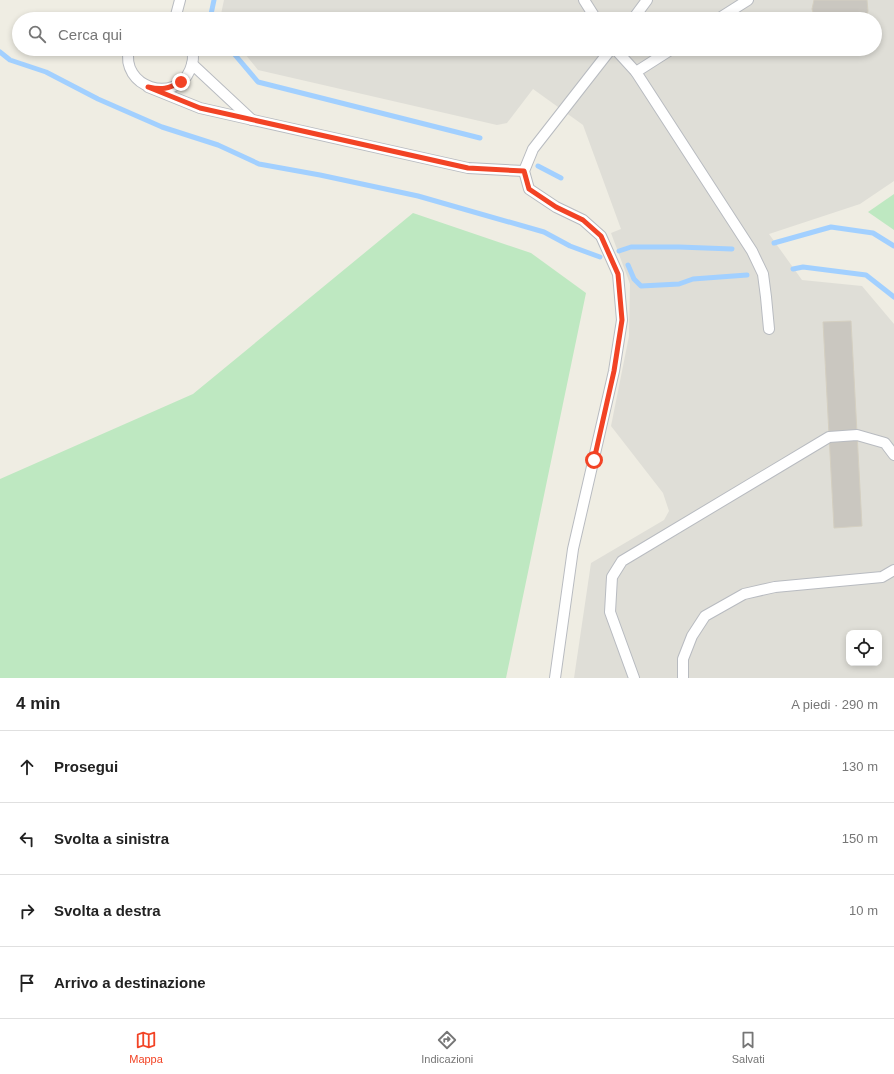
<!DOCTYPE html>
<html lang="it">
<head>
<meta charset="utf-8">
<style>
	body { margin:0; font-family:Helvetica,sans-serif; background:#f2f2f2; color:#222 }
	.controls { position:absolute; right:12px; bottom:12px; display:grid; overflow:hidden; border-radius:8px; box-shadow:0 2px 6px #0003 }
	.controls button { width:36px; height:36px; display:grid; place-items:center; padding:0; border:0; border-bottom:1px solid #e0e0e0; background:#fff; color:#222; font:20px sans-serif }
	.stop { position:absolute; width:12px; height:12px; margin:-9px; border:3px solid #f24325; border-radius:50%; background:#fff }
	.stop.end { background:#f24325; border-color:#fff; box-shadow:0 1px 4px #0008 }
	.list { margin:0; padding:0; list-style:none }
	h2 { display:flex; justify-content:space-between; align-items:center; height:52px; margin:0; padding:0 16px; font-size:17px }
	h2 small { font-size:13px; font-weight:400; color:#767676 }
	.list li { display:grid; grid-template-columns:26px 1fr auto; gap:12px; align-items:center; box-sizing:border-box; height:72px; padding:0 16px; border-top:1px solid #e0e0e0 }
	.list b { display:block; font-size:15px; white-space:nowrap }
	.list em { font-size:13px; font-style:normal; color:#767676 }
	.icon { flex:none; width:22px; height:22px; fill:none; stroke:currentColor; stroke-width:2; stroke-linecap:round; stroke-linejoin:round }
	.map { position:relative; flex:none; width:894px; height:678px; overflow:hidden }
	.search { position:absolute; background:#fff; box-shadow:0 2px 6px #0003; left:12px; right:12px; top:12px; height:44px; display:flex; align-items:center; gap:10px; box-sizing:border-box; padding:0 14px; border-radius:22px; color:#767676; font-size:15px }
	.sheet { height:340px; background:#fff }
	nav { display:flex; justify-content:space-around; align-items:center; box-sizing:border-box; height:56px; border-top:1px solid #e0e0e0; background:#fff; font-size:11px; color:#767676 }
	nav a { display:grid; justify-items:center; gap:2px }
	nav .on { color:#f24325 }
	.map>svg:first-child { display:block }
</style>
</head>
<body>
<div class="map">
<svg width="894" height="678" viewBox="0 0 894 678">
	<rect width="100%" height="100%" fill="#efede3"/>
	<path fill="#dfded7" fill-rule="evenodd" d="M224,0H894V181L860,204L769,234L802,280L862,286L894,324V678H574L591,563L664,520L669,511L663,493L611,426L629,336L630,284L611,233L621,229L583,125L533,89L507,123L497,125L258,70L241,49H875V19H220ZM849,633H879V663H849Z"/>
	<g fill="#bee8c1">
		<polygon points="894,194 894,230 868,212"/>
		<polygon points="413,213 531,253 586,293 506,678 0,678 0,479 193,394"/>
	</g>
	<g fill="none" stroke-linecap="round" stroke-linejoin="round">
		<g stroke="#a2d0ff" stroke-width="5">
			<polyline points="210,19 214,0"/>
			<polyline points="230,49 258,82 480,138"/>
			<polyline points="0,52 10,60 46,72 98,99 162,127 218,145 259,164 320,175 418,196 544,232 570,246 600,257"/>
			<polyline points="538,166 561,178"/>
			<polyline points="774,243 831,227 873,233 894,246"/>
			<polyline points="619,251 631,247 679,247 732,249"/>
			<polyline points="628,265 634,279 641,286 679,284 693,279 747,275"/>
			<polyline points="793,269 803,267 866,275 894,297"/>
		</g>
	</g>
	<g fill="#cac7c0" stroke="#d4cfc1">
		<polygon points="814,0 867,0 868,11 866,19 815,19 812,9"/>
		<polygon points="851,321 862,526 834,528 823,322"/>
	</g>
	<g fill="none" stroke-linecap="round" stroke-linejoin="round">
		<defs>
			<g id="lane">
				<polyline points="584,0 596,19"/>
				<polyline points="175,19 180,0"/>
				<polyline points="633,19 647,0"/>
				<polyline points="718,19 748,0"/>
				<path d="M129,49C120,87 175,105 190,70C193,63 194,56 192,49"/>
				<polyline points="615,49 636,72"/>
				<polyline points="672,49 636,72 752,251 763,274 766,297 769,329"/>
				<polyline points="192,64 252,120"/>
				<polyline points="148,87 200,108 253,120 468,168 524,171"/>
				<polyline points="555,678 573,549 614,371 622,320 618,274 601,236 583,220 556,207 529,189 524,171 533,149 611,49"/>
				<polyline points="634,678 610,612 612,577 622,561 829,437 857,435 885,443 894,455"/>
				<polyline points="683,678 683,659 692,636 705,616 744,594 775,587 882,577 894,570"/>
			</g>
		</defs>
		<use href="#lane" stroke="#b8bbc0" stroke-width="12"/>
		<use href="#lane" stroke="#fff" stroke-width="10"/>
	</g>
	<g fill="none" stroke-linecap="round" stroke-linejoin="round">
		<path stroke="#f24325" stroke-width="5" d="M181,82C168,89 162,90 148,87L200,108L468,168L524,171L529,189L556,207L583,220L601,236L618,274L622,320L614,371L594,460"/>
	</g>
</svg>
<div class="controls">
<button><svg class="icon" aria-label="locate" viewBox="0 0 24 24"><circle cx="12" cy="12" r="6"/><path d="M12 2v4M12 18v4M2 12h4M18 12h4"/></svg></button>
</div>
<div class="stop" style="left:594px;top:460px"></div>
<div class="stop end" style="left:181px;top:82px"></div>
<div class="search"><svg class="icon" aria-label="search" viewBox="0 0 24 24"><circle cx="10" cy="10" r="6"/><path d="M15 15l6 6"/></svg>Cerca qui</div>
</div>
<section class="sheet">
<h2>4 min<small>A piedi · 290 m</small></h2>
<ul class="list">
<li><svg class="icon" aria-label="ahead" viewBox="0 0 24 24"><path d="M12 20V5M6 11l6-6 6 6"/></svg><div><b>Prosegui</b></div><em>130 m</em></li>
<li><svg class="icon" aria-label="left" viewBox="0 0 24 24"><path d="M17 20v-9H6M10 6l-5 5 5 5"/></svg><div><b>Svolta a sinistra</b></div><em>150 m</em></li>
<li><svg class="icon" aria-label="right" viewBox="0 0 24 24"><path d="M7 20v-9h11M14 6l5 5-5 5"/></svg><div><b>Svolta a destra</b></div><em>10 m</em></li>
<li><svg class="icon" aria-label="arrive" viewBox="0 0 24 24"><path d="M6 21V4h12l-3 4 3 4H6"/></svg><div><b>Arrivo a destinazione</b></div></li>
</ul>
</section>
<nav>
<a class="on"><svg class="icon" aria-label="map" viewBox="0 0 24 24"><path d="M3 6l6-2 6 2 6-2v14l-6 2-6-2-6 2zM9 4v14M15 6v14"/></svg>Mappa</a>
<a><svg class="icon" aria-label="directions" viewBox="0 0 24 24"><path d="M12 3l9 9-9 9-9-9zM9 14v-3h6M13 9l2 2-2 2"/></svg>Indicazioni</a>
<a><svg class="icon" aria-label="saved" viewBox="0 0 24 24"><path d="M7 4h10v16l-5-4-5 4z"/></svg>Salvati</a>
</nav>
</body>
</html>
